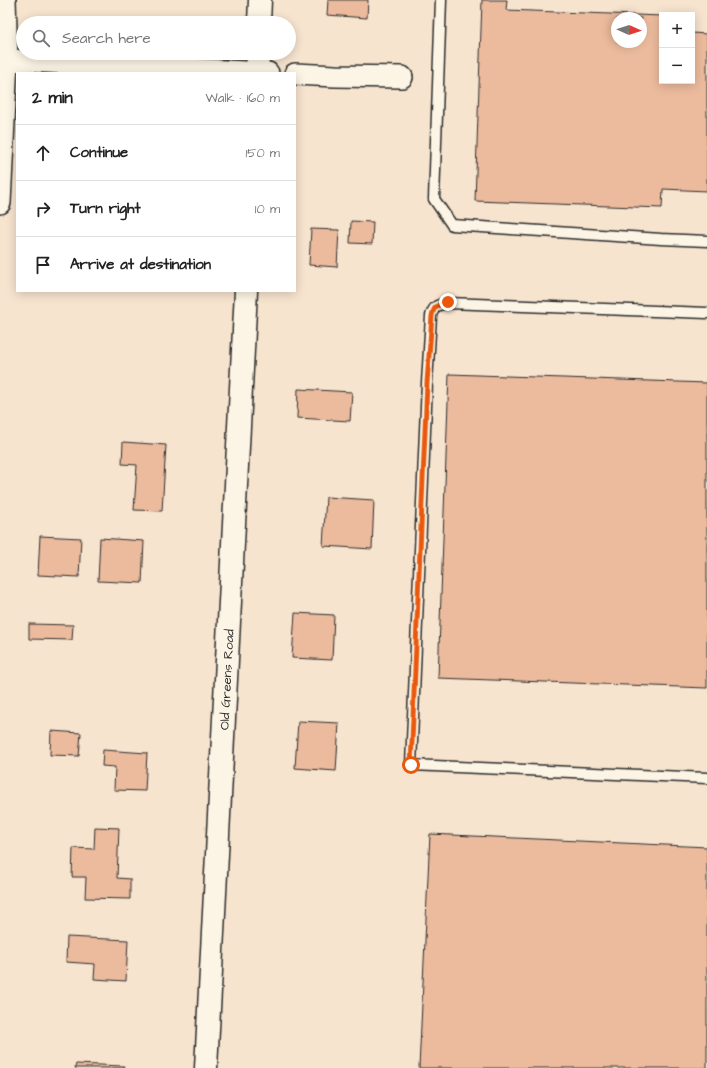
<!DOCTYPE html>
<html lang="en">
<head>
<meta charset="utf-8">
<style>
	body { margin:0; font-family:"Architects Daughter",sans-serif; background:#f2f2f2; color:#222 }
	.controls { position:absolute; right:12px; top:12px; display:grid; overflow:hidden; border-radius:0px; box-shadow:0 2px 10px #0003 }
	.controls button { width:36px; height:36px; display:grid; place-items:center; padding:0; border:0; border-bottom:1px solid #e0e0e0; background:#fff; color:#222; font:20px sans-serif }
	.compass { position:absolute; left:611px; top:12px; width:36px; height:36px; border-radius:50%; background:#fff; box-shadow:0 2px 10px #0003; rotate:93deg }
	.stop { position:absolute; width:12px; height:12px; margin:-9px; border:3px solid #ea580c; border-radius:50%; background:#fff }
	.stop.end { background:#ea580c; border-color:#fff; box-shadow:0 1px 4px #0008 }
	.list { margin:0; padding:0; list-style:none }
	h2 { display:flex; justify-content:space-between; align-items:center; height:52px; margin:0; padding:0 16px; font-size:17px }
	h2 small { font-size:13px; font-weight:400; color:#767676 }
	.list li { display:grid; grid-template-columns:26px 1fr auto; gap:12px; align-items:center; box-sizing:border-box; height:56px; padding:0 16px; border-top:1px solid #e0e0e0 }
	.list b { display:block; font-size:15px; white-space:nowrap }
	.list em { font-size:13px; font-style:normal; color:#767676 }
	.icon { flex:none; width:22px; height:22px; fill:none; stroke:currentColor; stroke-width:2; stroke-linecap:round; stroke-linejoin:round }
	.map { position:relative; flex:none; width:707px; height:1068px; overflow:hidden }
	.search { position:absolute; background:#fff; box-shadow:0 2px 10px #0003; left:16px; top:16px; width:280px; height:44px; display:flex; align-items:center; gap:10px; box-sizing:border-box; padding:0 14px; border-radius:22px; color:#767676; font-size:15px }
	.panel { position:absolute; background:#fff; box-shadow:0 2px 10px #0003; left:16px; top:72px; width:280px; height:220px; border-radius:0px }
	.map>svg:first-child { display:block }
</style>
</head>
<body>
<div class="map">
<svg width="707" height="1068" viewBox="0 0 707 1068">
	<rect width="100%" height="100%" fill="#f7e4cf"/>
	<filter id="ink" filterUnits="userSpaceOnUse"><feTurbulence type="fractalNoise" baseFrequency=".025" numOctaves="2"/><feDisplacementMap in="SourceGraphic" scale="8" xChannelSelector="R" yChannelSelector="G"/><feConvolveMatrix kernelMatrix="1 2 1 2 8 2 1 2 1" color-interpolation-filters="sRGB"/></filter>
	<g filter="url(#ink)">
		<g fill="#ecbb9d" stroke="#2b2b2b" fill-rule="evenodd">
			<polygon points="328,0 368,0 367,18 327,15"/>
			<path d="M482,0H507L506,10L662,16V81H692V33L707,34V191L663,189L662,208L475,201ZM617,18H641V42H617Z"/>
			<polygon points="351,221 373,222 372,244 350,243"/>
			<polygon points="311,229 339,230 337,267 309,265"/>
			<polygon points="449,374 707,383 707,688 438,678"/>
			<polygon points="298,389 352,392 350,421 297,418"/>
			<polygon points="123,442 166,445 162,511 134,510 137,465 122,464"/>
			<polygon points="326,497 374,500 372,549 323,546"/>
			<polygon points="40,536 81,538 79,577 38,575"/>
			<polygon points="100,538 144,541 142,583 98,581"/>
			<polygon points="295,613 334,615 332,660 292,658"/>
			<polygon points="29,624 73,625 72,640 29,639"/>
			<polygon points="298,721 339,723 336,771 295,768"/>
			<polygon points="51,731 81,733 79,756 50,755"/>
			<polygon points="103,750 147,753 145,791 114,790 115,767 102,766"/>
			<polygon points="95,827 119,828 117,878 130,879 130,899 85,898 86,877 72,877 73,848 94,849"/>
			<polygon points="430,834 707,847 707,1068 419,1068"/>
			<polygon points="67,937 128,940 126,981 94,979 95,964 66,962"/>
			<polygon points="76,1064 124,1066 124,1068 75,1068"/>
		</g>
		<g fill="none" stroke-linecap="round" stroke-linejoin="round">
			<defs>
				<g id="service">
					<polyline points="441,0 434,199 452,225 661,239 707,241"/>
					<path d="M707,313L448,303C438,305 434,305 431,316L427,383L411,765L707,778"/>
				</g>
				<g id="minor">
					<polyline points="7,60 268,73"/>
					<polyline points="295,74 335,76 402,77"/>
					<polyline points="0,203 7,60 5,0"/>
				</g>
				<g id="tertiary">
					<polyline points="259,23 260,0"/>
					<polyline points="257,73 258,53"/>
					<path id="s1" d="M206,1068L246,291"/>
				</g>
			</defs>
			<use href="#service" stroke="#2b2b2b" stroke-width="13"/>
			<use href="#minor" stroke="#2b2b2b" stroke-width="24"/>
			<use href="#tertiary" stroke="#2b2b2b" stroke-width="25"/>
			<use href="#service" stroke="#fcf5e5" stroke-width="10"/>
			<use href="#minor" stroke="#fcf5e5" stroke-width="21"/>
			<use href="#tertiary" stroke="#fcf5e5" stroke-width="22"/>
		</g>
	</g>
	<g fill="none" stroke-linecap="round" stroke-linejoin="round" filter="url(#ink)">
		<path stroke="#ea580c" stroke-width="5" d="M411,765L427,383L432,316C434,305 438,305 448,302"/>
	</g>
	<g text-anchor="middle" stroke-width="3.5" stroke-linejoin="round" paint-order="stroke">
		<g font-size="13" fill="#2b2b2b" stroke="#fcf5e5">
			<text dy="5" stroke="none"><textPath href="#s1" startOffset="389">Old Greens Road</textPath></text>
		</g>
	</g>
</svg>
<div class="controls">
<button>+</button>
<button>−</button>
</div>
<svg class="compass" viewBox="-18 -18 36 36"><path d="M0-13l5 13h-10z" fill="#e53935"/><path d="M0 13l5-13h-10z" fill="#767676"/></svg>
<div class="stop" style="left:411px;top:765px"></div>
<div class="stop end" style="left:448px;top:302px"></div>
<div class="search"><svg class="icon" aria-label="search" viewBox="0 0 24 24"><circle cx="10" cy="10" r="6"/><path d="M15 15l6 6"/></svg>Search here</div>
<section class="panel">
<h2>2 min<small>Walk · 160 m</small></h2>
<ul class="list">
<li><svg class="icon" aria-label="ahead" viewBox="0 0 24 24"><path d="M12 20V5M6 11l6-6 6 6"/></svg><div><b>Continue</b></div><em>150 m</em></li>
<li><svg class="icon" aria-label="right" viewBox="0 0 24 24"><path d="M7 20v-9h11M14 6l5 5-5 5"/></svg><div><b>Turn right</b></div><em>10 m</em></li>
<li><svg class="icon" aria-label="arrive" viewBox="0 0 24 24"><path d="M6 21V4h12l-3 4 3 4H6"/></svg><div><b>Arrive at destination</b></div></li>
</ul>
</section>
</div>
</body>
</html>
